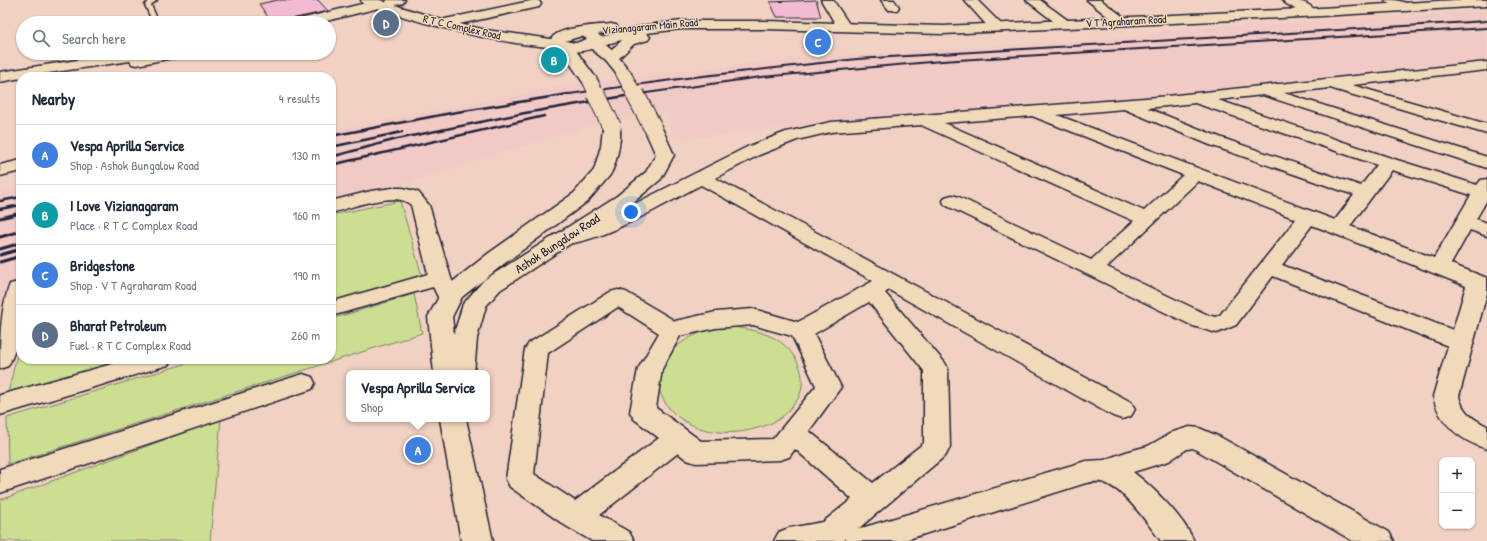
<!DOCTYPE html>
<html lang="en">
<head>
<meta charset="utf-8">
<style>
	body { margin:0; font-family:"Patrick Hand",sans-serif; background:#f6f6f7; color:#1f2937 }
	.controls { position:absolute; right:12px; bottom:12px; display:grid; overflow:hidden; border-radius:8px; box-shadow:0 1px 3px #0004 }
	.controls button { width:36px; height:36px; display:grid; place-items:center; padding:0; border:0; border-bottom:1px solid #e0e1e3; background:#fff; color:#1f2937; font:20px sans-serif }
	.you { position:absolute; left:631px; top:212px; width:14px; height:14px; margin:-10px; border:3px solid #fff; border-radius:50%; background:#1a73e8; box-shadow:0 0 0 6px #1a73e833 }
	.badge { display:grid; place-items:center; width:26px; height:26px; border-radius:50%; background:#b45309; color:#fff; font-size:13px; font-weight:700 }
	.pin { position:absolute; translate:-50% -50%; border:2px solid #fff; box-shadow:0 1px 4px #0006 }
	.popup { position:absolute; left:346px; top:370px; width:144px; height:52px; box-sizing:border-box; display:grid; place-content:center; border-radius:8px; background:#fff; filter:drop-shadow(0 1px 3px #0005); font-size:13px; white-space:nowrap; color:#747a83 }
	.popup b { font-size:15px; color:#1f2937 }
	.popup::after { content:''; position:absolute; left:50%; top:100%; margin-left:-8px; border:8px solid transparent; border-top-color:#fff }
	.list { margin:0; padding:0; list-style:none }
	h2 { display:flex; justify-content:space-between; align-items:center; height:52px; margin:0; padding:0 16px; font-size:17px }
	h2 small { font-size:13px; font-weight:400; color:#747a83 }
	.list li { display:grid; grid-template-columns:26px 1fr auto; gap:12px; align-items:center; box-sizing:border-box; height:60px; padding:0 16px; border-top:1px solid #e0e1e3 }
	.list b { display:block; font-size:15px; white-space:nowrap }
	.list p { margin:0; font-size:13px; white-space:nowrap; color:#747a83 }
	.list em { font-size:13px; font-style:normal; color:#747a83 }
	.icon { flex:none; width:22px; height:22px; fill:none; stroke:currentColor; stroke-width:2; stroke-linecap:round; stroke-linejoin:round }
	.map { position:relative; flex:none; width:1487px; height:541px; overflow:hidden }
	.search { position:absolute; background:#fff; box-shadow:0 1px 3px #0004; left:16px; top:16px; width:320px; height:44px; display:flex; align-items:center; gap:10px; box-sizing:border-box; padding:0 14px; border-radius:22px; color:#747a83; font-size:15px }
	.panel { position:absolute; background:#fff; box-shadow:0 1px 3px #0004; left:16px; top:72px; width:320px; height:292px; border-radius:16px }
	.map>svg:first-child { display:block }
</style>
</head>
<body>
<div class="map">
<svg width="1487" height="541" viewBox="0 0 1487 541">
	<rect width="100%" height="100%" fill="#f1d1c1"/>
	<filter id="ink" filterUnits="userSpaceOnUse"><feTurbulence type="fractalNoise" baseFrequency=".025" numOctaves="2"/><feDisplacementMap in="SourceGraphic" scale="8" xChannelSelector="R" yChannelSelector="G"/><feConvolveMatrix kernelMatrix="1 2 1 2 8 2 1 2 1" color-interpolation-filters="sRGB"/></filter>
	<g filter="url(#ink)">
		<g fill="#f1cac6">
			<polygon points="1487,10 1487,63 1107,101 870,119 674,140 665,111 593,125 331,206 331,130 570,85 788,59 1080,41 1147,35 1164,30"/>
			<polygon points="21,188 21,302 0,308 0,191"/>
		</g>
		<g fill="#ccde92" stroke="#778066">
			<polygon points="400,201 422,276 331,303 331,215"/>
			<polygon points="414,294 422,333 8,464 7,418 201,359 331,359 331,319"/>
			<path d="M733,327C748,329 761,331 774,338C795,349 810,376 798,399C795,403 791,407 788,411C780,421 766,426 754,429C724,438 679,430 663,399C646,365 679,338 709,330C717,328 726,328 733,327Z"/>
			<polygon points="21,338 21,359 135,359 8,393"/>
			<polygon points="221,419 210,541 0,541 0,500"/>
		</g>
		<g fill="#f2bbd2" stroke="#22223b">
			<polygon points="278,0 318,0 328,11 272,23 259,4"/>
			<polygon points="816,0 821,17 777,17 770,2"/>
		</g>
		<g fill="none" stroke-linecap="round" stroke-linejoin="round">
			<defs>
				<polygon id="lane" points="150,0 157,0 151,5 159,23 153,23 145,5"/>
				<g id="street">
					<polygon points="387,0 405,0 403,3 392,6 388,5 386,2"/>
					<polygon points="535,0 539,1 541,4 539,7 450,26 445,25 443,22 445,19 450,18"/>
					<polygon points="821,0 833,0 851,27 849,30 839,30"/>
					<polygon points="881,0 894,0 899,7 897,10 889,10"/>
					<polygon points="964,0 977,0 1002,25 1004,28 1002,31 992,31"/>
					<polygon points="1026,0 1040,0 1073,24 1071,27 1061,27"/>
					<polygon points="1087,0 1101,0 1129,21 1127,24 1117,24"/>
					<path d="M1283,0C1295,0 1309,1 1316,12L1315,15H1305L1285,3Z"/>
					<path d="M1385,0C1394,0 1405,0 1411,7L1409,10C1402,12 1390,6 1385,0Z"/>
					<path d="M1487,62V70L1352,85L1487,124V134L1333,89L1331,88L1284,93L1487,157V168L1263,95L1218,100L1394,159L1477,185L1481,180L1487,179V200L1476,219L1487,223V236L1470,230L1451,264L1487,278V293L1459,396C1462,412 1473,419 1487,426V449C1461,441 1439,424 1433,396L1448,346L1273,276L1236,325L1217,333L1193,326L945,205L943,201L945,197L952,195L959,197L1091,260L1134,221L921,125L831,132L797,140L759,155L715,178L1131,402L1135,409L1131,416L1122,419L1113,416L889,290L885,293L945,363L948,369L950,447L946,455L858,529L1086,461L1104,460L1126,452L1148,446L1173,432L1190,427L1199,428L1220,437L1389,532L1394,541H1353L1193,448L1187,449L1169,461L1133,472C1154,488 1183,517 1194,541H1161C1147,523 1126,491 1105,483C1099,481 1092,482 1086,483L902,541H845L847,538L843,541H774L779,532L789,528L823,522L852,499L795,449L789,457L780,460L696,463L687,460L678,453L599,515L629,532L634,541H592L566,526L510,487L506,479L525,349L529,343L610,292L618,290L626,292L675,321L716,312L753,309L798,322L873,281L701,185C669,201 587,252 554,243L551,239L554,235L589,227L747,147L786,132L831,122L1158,97ZM1195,103L1377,165L1361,186L1222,138L1147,108ZM1124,109L1210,145L1354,195L1335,220L1057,115ZM1032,116L1183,175L1144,211L944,123ZM1392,170L1471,195L1434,258L1350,226ZM1198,181L1296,219L1220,315L1215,317L1208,315L1107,267ZM1312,225L1466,286L1453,330L1282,265ZM869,302L924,371V443L873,483L809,431L841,387L814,334ZM618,307L659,333L638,369L630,412L634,419L659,438L575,501L534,474L548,353ZM753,325L792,336L816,386L773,439L701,441L656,408L662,369L680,336L716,328Z"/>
					<polygon points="21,160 21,171 0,176 0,165"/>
					<path d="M393,188H403L418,192L429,205L451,278L460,298L457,303L449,305L441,303L433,287L331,316V302L428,274L411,205C397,190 349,208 331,213V201L371,191Z"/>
					<path d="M18,282L21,283C21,309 22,342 8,366L0,369C0,342 0,308 10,284Z"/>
					<polygon points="130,359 172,359 168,365 0,415 0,395"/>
					<polygon points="303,374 312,377 315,383 312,389 0,493 0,469"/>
				</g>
				<g id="secondary">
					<polygon points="378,0 383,1 385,4 383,7 318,23 294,23 296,20"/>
					<path d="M593,39C608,42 622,61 631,73L628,76L623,78L618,76L606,61L588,46L586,43L588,40Z"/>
					<polygon points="566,43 571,44 596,78 598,81 596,84 590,86 584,84 559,47 561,44"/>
					<polygon points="123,53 184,53 182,56 137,65 132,64 130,61 21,77 21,78 0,82 0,72"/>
					<path d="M652,121L658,122L661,126L674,155L661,179L631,204L500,290L486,306L477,338L474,373H434L428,317L441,293L446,287L489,253L574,193L594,170L601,146L603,127L606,123L612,122L618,123C624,132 616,166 610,175L588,201L505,263L462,297L452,317L454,334L463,304L484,280L617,196L646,172L656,155L643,126L646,122Z"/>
					<polygon points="440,419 466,419 493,541 461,541"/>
				</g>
				<path id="primary" d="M361,0H379L442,20L486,30L551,39C559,26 597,26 611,24L616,25L618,28L616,31L598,34L601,37L647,25L682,21H765L943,26L1321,8L1455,0H1487V6L1321,16L943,34L765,29H682L646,33L650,37L648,40L634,44L616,61L611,62L606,61L604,58L622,40C608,43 589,51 575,52C566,52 557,48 548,47C484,41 423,24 362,3ZM582,36L587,39L576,43L565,41Z"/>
			</defs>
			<use href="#lane" stroke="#22223b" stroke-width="3"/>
			<use href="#street" stroke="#22223b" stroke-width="3"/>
			<use href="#secondary" stroke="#22223b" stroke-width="3"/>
			<use href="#primary" stroke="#22223b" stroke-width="3"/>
			<use href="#lane" fill="#f1daba" fill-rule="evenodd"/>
			<use href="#street" fill="#f1daba" fill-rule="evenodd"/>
			<use href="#secondary" fill="#f1daba" fill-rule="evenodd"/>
			<use href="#primary" fill="#f1daba" fill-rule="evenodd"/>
			<g stroke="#22223b" stroke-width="2">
				<polyline points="562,95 694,77 857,59 1487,21"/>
				<polyline points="632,95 761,77 942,61 1487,28"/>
			</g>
			<g stroke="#22223b" stroke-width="2.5">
				<polyline points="331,136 451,113 569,94"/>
				<polyline points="331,147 402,132"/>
				<polyline points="331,157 397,139 525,113 637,94"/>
				<polyline points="331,165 544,116"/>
				<polyline points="0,201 21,197"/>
				<polyline points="0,209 21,205"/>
			</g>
			<g stroke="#22223b" stroke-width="3">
				<polyline points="0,218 21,213"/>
				<polyline points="0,237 21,231"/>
				<polyline points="0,249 21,243"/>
				<polyline points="0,255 21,249"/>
				<polyline points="0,262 21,256"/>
			</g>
			<defs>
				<g id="secondary-bridge-far1">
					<polyline points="623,73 635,95"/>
					<polyline points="590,81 597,95"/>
				</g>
				<g id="secondary-bridge">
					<polyline points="596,94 612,127"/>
					<polyline points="635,94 652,126"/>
				</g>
			</defs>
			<use href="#secondary-bridge-far1" stroke="#22223b" stroke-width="16" stroke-linecap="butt"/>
			<use href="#secondary-bridge" stroke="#22223b" stroke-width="20" stroke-linecap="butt"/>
			<use href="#secondary-bridge-far1" stroke="#f1daba" stroke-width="14"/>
			<use href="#secondary-bridge" stroke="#f1daba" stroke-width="18"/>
		</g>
	</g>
	<g text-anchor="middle" stroke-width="3" stroke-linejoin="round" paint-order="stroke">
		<g font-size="11" fill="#22223b" stroke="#f1daba">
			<text transform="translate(1126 21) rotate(-3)" y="4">V T Agraharam Road</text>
			<text transform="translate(650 26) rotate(-5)" y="4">Vizianagaram Main Road</text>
			<text transform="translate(462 27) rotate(13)" y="4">R T C Complex Road</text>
		</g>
		<g font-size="13" fill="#22223b" stroke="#f1daba">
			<text transform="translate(557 243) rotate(-33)" y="5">Ashok Bungalow Road</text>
		</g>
	</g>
</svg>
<div class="controls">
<button>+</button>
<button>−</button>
</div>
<div class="you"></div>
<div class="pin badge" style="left:418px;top:450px;background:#3f7fe0">A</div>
<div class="popup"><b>Vespa Aprilla Service</b>Shop</div>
<div class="pin badge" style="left:554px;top:60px;background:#0f9aa8">B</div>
<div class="pin badge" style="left:818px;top:42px;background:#3f7fe0">C</div>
<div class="pin badge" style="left:386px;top:23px;background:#5c6f8a">D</div>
<div class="search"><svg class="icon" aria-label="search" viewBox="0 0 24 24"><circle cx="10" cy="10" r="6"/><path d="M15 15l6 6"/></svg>Search here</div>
<section class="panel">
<h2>Nearby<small>4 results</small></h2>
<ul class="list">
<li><span class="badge" style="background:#3f7fe0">A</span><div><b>Vespa Aprilla Service</b><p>Shop · Ashok Bungalow Road</p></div><em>130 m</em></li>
<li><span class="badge" style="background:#0f9aa8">B</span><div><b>I Love Vizianagaram</b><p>Place · R T C Complex Road</p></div><em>160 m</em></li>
<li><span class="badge" style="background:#3f7fe0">C</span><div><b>Bridgestone</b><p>Shop · V T Agraharam Road</p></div><em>190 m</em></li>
<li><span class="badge" style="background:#5c6f8a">D</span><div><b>Bharat Petroleum</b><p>Fuel · R T C Complex Road</p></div><em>260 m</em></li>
</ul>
</section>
</div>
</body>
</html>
